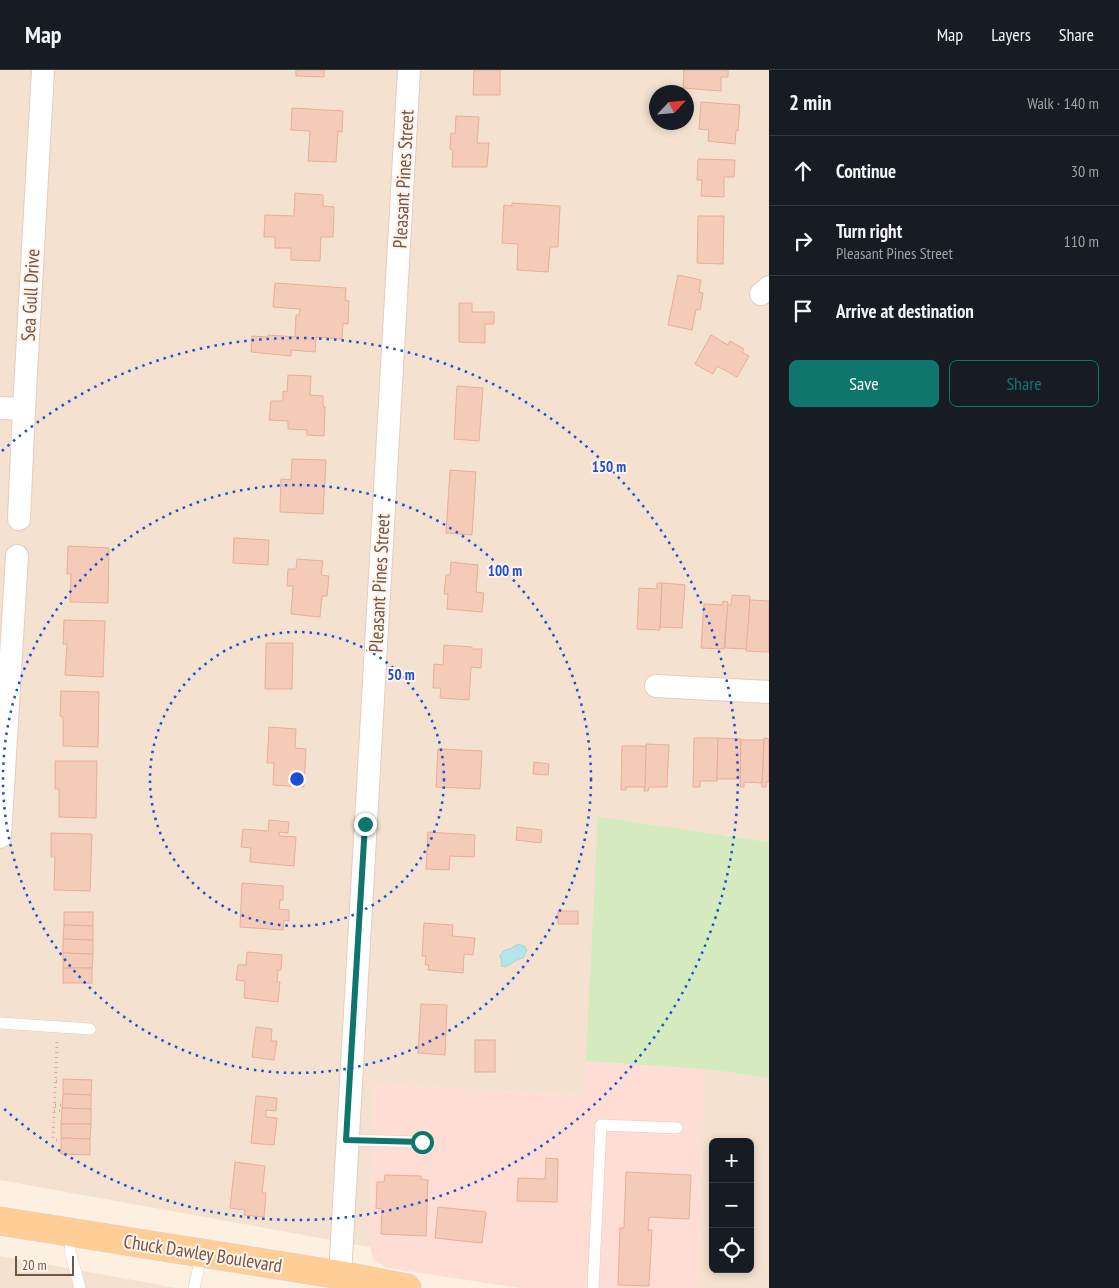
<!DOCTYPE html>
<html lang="en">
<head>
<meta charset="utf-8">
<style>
	body { margin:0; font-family:"PT Sans Narrow",sans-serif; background:#242831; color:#f1f3f6 }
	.controls { position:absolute; right:15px; bottom:15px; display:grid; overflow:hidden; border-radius:8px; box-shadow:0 2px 8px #0003 }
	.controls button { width:45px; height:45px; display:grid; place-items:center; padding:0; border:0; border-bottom:1px solid #363941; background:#171b24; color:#f1f3f6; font:25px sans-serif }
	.compass { position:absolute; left:649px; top:15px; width:45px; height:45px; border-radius:50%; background:#171b24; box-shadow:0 2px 8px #0003; rotate:64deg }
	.scale { position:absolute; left:15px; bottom:12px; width:59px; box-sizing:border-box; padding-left:5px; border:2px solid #765347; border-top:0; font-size:14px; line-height:18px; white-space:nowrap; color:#765347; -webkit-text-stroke:4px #fff4e9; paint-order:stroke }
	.stop { position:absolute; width:15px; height:15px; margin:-11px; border:4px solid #0f766e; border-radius:50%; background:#fff }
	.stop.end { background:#0f766e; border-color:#fff; box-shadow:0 1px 5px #0008 }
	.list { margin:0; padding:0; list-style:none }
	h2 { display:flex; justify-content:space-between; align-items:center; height:65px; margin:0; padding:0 20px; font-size:21px }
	h2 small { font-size:16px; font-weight:400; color:#9ea1a6 }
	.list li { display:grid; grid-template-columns:32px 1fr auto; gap:15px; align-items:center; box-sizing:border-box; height:70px; padding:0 20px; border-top:1px solid #363941 }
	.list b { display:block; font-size:19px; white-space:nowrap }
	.list p { margin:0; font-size:16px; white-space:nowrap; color:#9ea1a6 }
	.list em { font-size:16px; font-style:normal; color:#9ea1a6 }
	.actions { display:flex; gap:10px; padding:15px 20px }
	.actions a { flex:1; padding:11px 0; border:1px solid #0f766e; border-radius:8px; text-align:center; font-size:18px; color:#0f766e }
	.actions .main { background:#0f766e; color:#fff }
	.icon { flex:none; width:28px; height:28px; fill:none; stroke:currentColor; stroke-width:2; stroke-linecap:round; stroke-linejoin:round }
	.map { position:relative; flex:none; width:769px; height:1218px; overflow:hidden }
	header { display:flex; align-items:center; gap:30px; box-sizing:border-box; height:70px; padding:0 25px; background:#171b24; border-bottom:1px solid #363941 }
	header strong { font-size:24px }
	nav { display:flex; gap:28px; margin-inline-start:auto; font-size:18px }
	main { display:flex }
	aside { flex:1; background:#171b24 }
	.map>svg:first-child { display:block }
</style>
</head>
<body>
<header>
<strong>Map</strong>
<nav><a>Map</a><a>Layers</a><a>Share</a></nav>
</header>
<main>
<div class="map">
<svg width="769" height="1218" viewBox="0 0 769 1218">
	<rect width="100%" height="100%" fill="#fdf0e1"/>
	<g fill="#f5e1cf" fill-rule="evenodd">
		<path d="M0,0H769V772L724,765L704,999L769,1008V1218H698L704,999L586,991L585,1026L374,1014L370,1177L0,1110ZM656,22H686V52H656ZM713,1072H750V1199H713Z"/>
		<polygon points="0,1186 155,1214 175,1218 0,1218"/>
	</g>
	<polygon fill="#feddd4" points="586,991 704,999 698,1218 520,1218 387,1198 373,1189 370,1177 374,1014 585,1026"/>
	<polygon fill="#d5ebbf" points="598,747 769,772 769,1008 704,999 586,991"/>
	<polygon fill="#b5e5e8" stroke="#9bd6da" points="518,874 524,876 527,880 523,888 518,889 509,895 507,895 506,897 501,896 502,893 500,885 505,880 510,879"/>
	<g fill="#f4cab8" stroke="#e8ae97">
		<polygon points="296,0 324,0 324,7 296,6"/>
		<polygon points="474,0 500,0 500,25 473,25"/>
		<polygon points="684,0 728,0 728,7 721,7 721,21 683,18"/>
		<polygon points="701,32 740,35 738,61 736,60 735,74 708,71 709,60 699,59"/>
		<polygon points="292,38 343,41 342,62 338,61 336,92 308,91 310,61 291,60"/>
		<polygon points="456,46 479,47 477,73 489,73 487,97 452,97 453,80 450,79 451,63 455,64"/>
		<polygon points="698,89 735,90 734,107 724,107 724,127 701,126 702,110 697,110"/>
		<polygon points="295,123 323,125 323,136 334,137 333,167 321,167 320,191 291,190 291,178 275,178 275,167 264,167 265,145 294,146"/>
		<polygon points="512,133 560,136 558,177 550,177 548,202 517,200 518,174 502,173 504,135 512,136"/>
		<polygon points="698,146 724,146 723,194 697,193"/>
		<polygon points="678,205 701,210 699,222 703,223 700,240 696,239 692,260 668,255"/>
		<polygon points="275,213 346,218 345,230 349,231 348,254 343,253 342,269 316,267 315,282 291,280 291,286 251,282 252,266 268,267 268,265 295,267 296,245 299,245 300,239 273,237"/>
		<polygon points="459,233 472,233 472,242 494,242 494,254 485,254 485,273 459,272"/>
		<polygon points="711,265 728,275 730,271 744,279 742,282 749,286 737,307 717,296 713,304 695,294"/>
		<polygon points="288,305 311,306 310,325 323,326 323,337 325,337 324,366 307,365 307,360 288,359 288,351 269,350 271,331 283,331 283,321 287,322"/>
		<polygon points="457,316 483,318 479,371 454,369"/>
		<polygon points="292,389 326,390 323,444 280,442 281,409 291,410"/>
		<polygon points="450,400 476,402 472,465 446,463"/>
		<polygon points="234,468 269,470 268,495 233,493"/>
		<polygon points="68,476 109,478 108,533 70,532 71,504 67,504"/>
		<polygon points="297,489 323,491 321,505 329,506 327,526 322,526 320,547 291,544 293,516 287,516 288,499 296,499"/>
		<polygon points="451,492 478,495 476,522 484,523 482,542 447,539 448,524 444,524 446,505 450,505"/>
		<polygon points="657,513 662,513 660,560 637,559 639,518 657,519"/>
		<polygon points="662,513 685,515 682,558 660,557"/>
		<polygon points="732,525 750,526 747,579 725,578 727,535 731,535"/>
		<polygon points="750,530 769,531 769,582 746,581"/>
		<polygon points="723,531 728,532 724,579 701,578 704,534 722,535"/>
		<polygon points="64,550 105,551 103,607 65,605 67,574 63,574"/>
		<polygon points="266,573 293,573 292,619 265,619"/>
		<polygon points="444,575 472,577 472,579 482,579 481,598 471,597 469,630 440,628 441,618 433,618 434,594 443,595"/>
		<polygon points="61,621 99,622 98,677 63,676 63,647 60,646"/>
		<polygon points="269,657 296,659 295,678 306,679 304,717 273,715 274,693 267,693"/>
		<polygon points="694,668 718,668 717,711 700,711 700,717 693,717"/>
		<polygon points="718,668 741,669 740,709 717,709"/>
		<polygon points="764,668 769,669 769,712 766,712 766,717 762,717"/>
		<polygon points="741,670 764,670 762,713 744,712 744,717 740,717"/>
		<polygon points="646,674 669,675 667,717 649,717 648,721 644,721"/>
		<polygon points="622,676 646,676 645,717 626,717 626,720 621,720"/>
		<polygon points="438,679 482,681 480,719 436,717"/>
		<polygon points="55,691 97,691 96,748 59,747 59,719 55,719"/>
		<polygon points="534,692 549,694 548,705 533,704"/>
		<polygon points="269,750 289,752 288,763 279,762 279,766 296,767 294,796 250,792 251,778 241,777 243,759 268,761"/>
		<polygon points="517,757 542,760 541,773 516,770"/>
		<polygon points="428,762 475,765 474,787 450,786 449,800 426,799"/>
		<polygon points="51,763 92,764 90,821 54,820 55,787 51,787"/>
		<polygon points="242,813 283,816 283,830 280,830 279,839 289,840 289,851 284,850 283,860 240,857"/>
		<rect x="558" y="841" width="20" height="13"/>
		<polygon points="64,842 93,842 93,856 64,855"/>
		<polygon points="424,853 453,855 452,866 475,868 473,885 464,884 463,903 428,900 429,895 425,895 426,886 422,886"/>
		<polygon points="64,855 93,856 93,870 63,869"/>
		<polygon points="63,869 93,870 93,884 63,883"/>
		<polygon points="247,882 282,885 281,900 278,900 277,912 280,912 278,932 244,928 245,911 236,910 238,895 246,895"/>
		<polygon points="63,883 93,884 92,898 63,898"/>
		<rect x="63" y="898" width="29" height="15"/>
		<polygon points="421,934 447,935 445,985 418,983"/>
		<polygon points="256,957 272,959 271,971 277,971 274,990 252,987"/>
		<rect x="475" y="970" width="20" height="32"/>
		<polygon points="63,1009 92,1010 91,1025 63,1024"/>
		<polygon points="63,1024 91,1025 91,1039 62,1038"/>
		<polygon points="256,1026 277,1028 276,1041 266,1040 266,1047 277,1048 274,1075 251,1073"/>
		<polygon points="62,1038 91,1039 91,1054 61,1054"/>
		<polygon points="61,1054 91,1054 90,1069 61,1068"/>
		<polygon points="61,1068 90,1069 90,1085 61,1084"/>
		<polygon points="546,1088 558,1089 557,1132 517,1131 518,1108 545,1109"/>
		<polygon points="235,1092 265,1096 262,1123 266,1123 264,1147 244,1145 245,1140 230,1138"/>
		<polygon points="626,1102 691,1105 689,1149 649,1147 648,1160 652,1160 649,1216 618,1215 620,1158 624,1158"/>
		<polygon points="385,1105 421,1106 421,1109 428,1110 426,1166 381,1164 382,1139 376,1138 377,1112 384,1112"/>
		<polygon points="438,1137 486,1142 482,1173 435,1168"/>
	</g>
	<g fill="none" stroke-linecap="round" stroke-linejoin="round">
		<defs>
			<g id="lane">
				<polyline points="0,953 90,959"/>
				<polyline points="347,1070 422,1072"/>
				<polyline points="71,1162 70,1181 80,1218"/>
				<polyline points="194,1218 202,1183"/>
				<polyline points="593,1218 601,1055 677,1058"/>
			</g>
			<g id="street">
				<polyline points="761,224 769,217"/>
				<polyline points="0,338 24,339"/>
				<polyline points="19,449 24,339 43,0"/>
				<polyline points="656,616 769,622"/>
				<polyline points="0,767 17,486"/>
				<polyline points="340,1205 409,0"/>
			</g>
			<polyline id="primary" points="0,1151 340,1205 407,1218"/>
		</defs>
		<use href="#lane" stroke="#e4cdc0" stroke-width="12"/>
		<use href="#street" stroke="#e4cdc0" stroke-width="24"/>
		<use href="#primary" stroke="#dbd2cf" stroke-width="29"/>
		<g stroke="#d9ad9b" stroke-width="3" stroke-dasharray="1 4" stroke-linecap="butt">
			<polyline points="57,972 53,1068 55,1070 59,1070"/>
			<polyline points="56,1011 61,1011"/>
			<polyline points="55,1035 61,1035"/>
			<polyline points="54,1041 60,1041"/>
		</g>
		<use href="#lane" stroke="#fff" stroke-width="11"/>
		<use href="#street" stroke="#fff" stroke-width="22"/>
		<use href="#primary" stroke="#ffce97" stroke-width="28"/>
	</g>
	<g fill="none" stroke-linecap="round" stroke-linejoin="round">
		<polyline stroke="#0f766e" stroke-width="6" points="365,754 346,1070 422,1072"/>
	</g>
	<g fill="none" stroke="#1d4ed8" stroke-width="2.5" stroke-dasharray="2.5 5">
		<circle cx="297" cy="709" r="147"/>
		<circle cx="297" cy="709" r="294"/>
		<path d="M2 381A441 441 0 1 1 2 1037"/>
	</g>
	<g text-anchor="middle" stroke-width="4" stroke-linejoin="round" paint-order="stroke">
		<g font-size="19" fill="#765347" stroke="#fff4e9">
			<text transform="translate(403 109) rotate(-87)" y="7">Pleasant Pines Street</text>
			<text transform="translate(30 225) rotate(-87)" y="7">Sea Gull Drive</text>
			<text transform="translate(379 513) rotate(-87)" y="7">Pleasant Pines Street</text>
			<text transform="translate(203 1183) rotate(9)" y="7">Chuck Dawley Boulevard</text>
		</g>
	</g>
	<circle cx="297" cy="709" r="8" fill="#1d4ed8" stroke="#fff4e9" stroke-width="2.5"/>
	<g font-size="15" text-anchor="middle" font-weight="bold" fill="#1d4ed8" stroke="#fff4e9" stroke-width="4" stroke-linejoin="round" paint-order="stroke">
		<text x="609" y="402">150 m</text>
		<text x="505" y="506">100 m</text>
		<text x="401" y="610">50 m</text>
	</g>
</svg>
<div class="controls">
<button>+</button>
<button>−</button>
<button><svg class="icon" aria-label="locate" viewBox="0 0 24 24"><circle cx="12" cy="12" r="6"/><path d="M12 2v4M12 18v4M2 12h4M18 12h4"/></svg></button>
</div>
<svg class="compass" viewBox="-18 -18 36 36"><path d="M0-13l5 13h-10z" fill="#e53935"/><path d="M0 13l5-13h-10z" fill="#9ea1a6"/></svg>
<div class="scale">20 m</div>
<div class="stop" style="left:422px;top:1072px"></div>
<div class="stop end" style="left:365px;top:754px"></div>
</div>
<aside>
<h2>2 min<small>Walk · 140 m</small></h2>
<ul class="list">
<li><svg class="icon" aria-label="ahead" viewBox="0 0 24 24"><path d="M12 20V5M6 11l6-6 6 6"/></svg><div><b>Continue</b></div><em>30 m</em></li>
<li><svg class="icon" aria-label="right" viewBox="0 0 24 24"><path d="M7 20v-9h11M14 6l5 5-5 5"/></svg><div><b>Turn right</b><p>Pleasant Pines Street</p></div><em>110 m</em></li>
<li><svg class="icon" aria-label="arrive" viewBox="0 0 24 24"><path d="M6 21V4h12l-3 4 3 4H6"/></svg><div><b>Arrive at destination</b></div></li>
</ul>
<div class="actions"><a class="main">Save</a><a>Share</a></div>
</aside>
</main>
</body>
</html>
